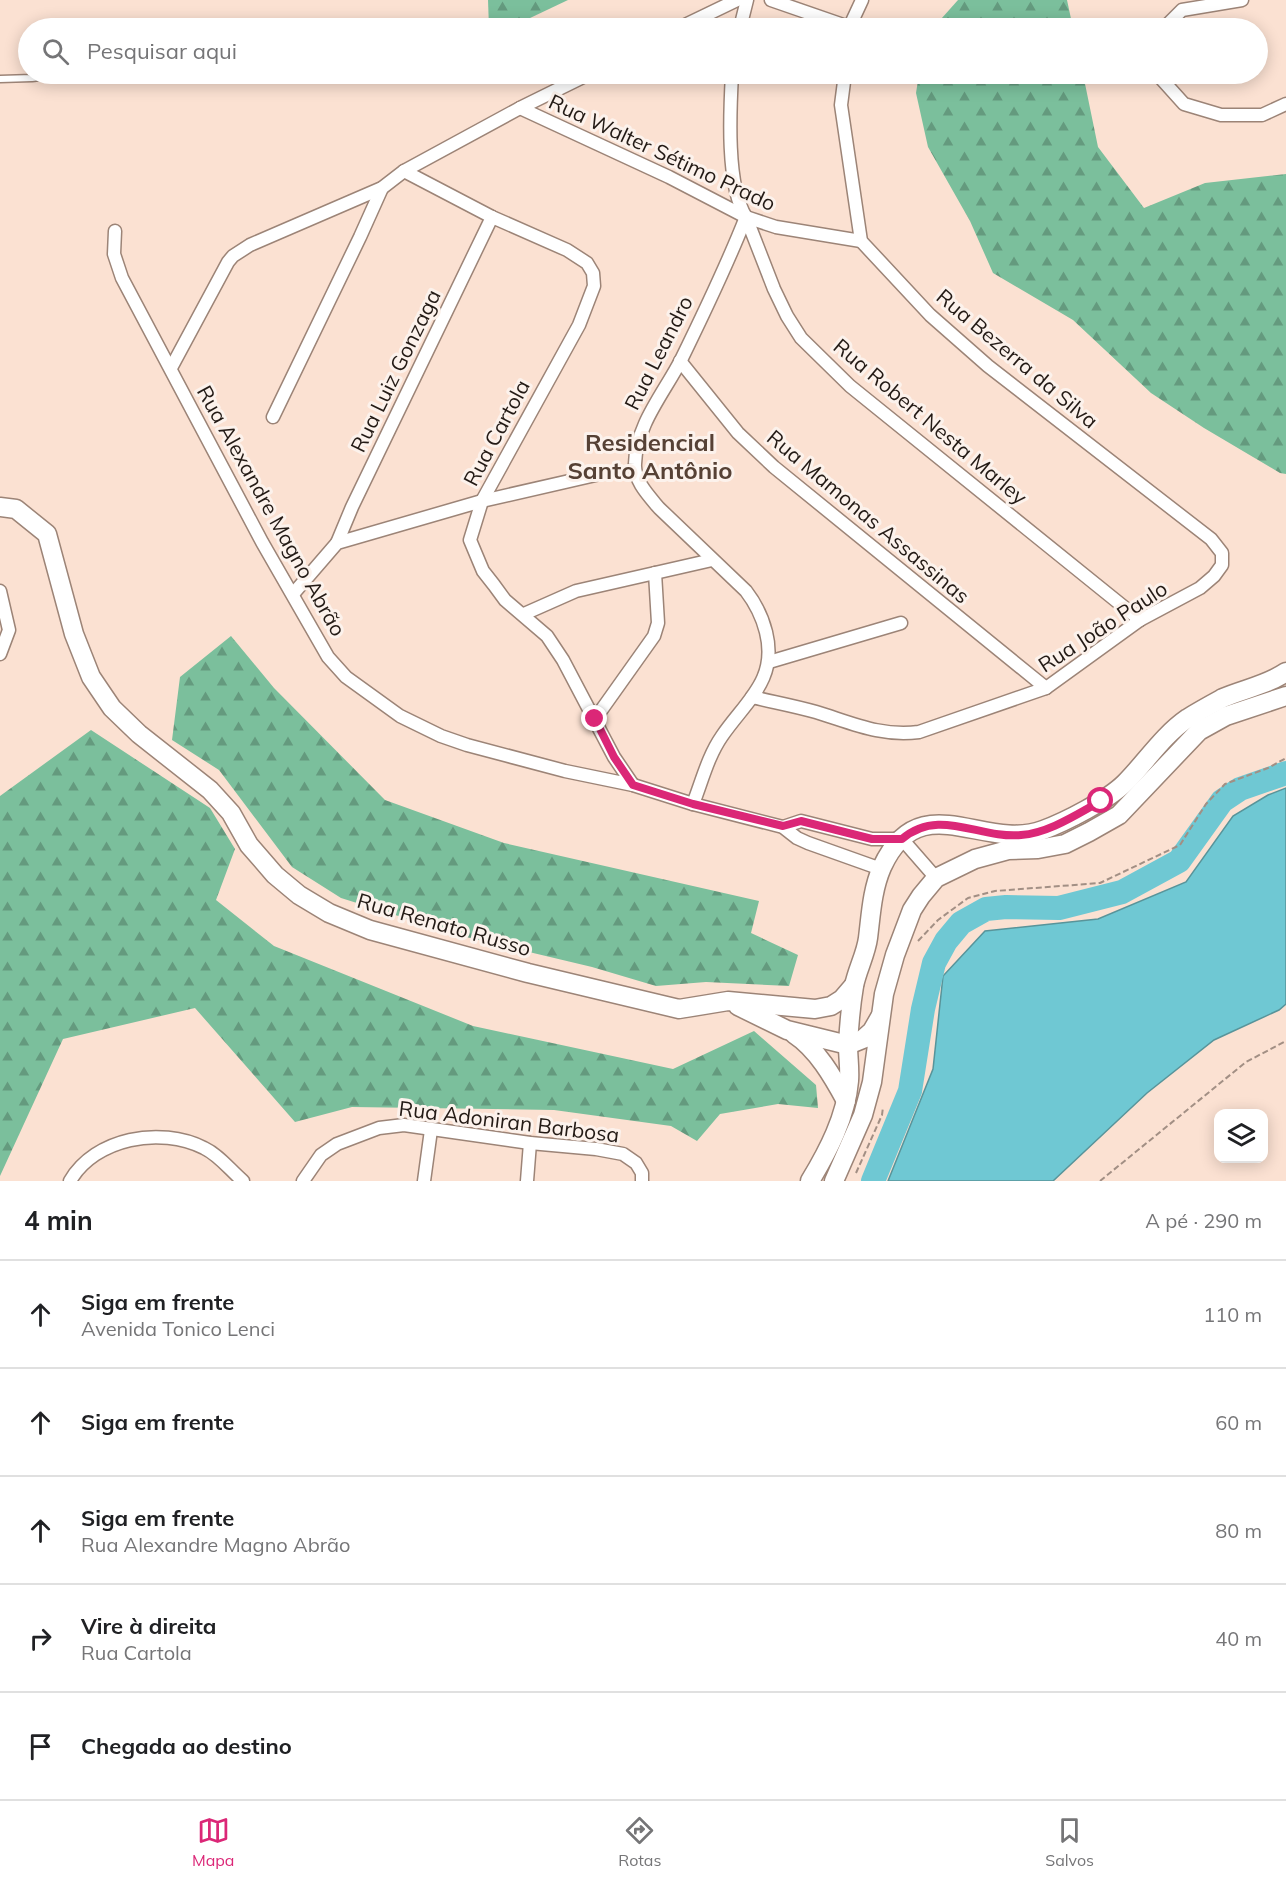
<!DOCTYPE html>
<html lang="pt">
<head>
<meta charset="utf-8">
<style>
	body { margin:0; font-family:Mulish,sans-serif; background:#f2f2f2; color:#202124 }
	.controls { position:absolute; right:18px; bottom:18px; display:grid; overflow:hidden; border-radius:12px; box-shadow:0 3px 15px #0003 }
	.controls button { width:54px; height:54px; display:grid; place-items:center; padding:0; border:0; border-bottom:2px solid #e0e0e0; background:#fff; color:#202124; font:30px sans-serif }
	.stop { position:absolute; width:18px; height:18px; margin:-14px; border:4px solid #db2777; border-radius:50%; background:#fff }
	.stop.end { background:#db2777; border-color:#fff; box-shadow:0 2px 6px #0008 }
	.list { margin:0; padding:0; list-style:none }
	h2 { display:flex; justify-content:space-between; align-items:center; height:78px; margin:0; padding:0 24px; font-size:26px }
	h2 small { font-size:20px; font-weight:400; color:#757577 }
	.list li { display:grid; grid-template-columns:39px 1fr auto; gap:18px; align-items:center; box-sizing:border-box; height:108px; padding:0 24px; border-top:2px solid #e0e0e0 }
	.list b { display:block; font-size:22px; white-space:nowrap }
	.list p { margin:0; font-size:20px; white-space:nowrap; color:#757577 }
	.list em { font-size:20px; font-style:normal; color:#757577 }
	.icon { flex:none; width:33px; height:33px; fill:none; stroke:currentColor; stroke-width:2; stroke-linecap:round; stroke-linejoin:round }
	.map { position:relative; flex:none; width:1286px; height:1181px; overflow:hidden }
	.search { position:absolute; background:#fff; box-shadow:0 3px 15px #0003; left:18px; right:18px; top:18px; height:66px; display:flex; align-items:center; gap:15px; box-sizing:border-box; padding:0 21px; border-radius:33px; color:#757577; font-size:22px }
	.sheet { height:618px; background:#fff }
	nav { display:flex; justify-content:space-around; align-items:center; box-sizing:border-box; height:84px; border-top:2px solid #e0e0e0; background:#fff; font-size:16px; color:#757577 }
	nav a { display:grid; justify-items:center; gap:3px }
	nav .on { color:#db2777 }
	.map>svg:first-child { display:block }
</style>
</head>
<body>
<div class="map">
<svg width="1286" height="1181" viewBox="0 0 1286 1181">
	<defs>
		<pattern id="forest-firs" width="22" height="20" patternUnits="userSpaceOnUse" patternTransform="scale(1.5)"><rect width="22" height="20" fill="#7bbf9c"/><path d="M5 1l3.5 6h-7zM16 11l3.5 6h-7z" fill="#649a7e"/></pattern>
	</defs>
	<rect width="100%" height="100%" fill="#fbe1d2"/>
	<g fill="url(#forest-firs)">
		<polygon points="488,0 568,0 509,28 489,28"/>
		<polygon points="958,0 1067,0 1073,28 933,28"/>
		<polygon points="919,74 1083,74 1098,147 1144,208 1205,183 1286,174 1286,474 1280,473 1204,428 1151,393 1073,320 993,273 970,221 928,147 916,93"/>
		<polygon points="231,636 274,688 385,800 504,843 759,901 751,933 798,955 789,986 706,982 656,986 592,967 462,936 341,898 292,867 219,770 172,740 180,677"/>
		<polygon points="91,730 210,808 235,849 216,900 274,946 473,1026 673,1069 754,1031 816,1085 818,1108 778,1104 720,1114 697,1141 671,1126 554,1110 352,1107 295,1122 195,1008 63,1039 0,1176 0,796"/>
	</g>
	<polygon fill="#6fc8d3" stroke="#58949a" stroke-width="1.5" points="1286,788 1286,1004 1279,1010 1214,1040 1147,1093 1053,1181 888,1181 933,1069 943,976 985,931 1098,919 1186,882 1233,816 1268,795"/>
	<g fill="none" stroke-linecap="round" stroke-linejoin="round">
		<polyline stroke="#6fc8d3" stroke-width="24" points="873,1181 910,1091 923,1009 934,963 946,941 961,923 986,909 1006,907 1059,908 1122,892 1179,861 1222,801 1240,789 1286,773"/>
		<defs>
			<polyline id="lane" points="0,79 32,78 66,74"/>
			<g id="street">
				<polyline points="771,0 849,27"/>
				<polyline points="679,28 737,0"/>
				<polyline points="740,28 747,0"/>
				<polyline points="849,28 862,0"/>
				<polyline points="1164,28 1182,10 1242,0"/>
				<path d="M732,74C730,110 726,186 746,217L774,289L787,316L801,338L850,386L1140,620"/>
				<polyline points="1157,74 1184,104 1221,115 1262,115 1286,104"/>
				<polyline points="520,108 669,177 746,217 776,227 861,241"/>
				<polyline points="404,171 492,217 567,250 587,263 593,273 594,286 579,325 482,501 470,540 483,571 494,585 505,600 547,636 563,660 614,757 633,785"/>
				<polyline points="115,231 114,254 122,278 262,542 328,657 346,677 400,716 441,736 467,745 565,771 633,785 693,804 783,827 797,838 808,843 881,869"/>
				<polyline points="680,361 738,433 774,467 1046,688"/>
				<polyline points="171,368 228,262 233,256 250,245 382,188 404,171 520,108 589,74"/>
				<polyline points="273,417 360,237 382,188"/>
				<polyline points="337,543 352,507 492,217"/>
				<polyline points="0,591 9,630 0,654"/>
				<polyline points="293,594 337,543 482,501 600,474"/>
				<polyline points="524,614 576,591 712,560"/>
				<polyline points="769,662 901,623"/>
				<path d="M752,697C773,702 795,706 816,712C852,723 881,737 919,732L1046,688L1140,620L1200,588L1214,576L1222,565V553L1211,539L988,366L930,315L861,241L841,105L845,74"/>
				<polyline points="595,719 654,636 658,623 655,573"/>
				<path d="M693,804C702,781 708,756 722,736C746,701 778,680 766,632C762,616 756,604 746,591L659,508C649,496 634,481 635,464C636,425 664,393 681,360C704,313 727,265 746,217"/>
				<polyline points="783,827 801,821 872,839 902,839 936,878"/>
				<path d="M70,1181C95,1138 160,1126 204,1148C219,1155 230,1170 243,1181"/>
				<polyline points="303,1181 321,1155 337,1144 379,1128 404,1125 530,1143 596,1149 623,1154 636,1163 642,1173 642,1181"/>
				<polyline points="424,1181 431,1130"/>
				<polyline points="527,1181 530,1143"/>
			</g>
			<g id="secondary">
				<polyline points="0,507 16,509 47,534 74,634 91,677 112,708 139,734 210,790 231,813 249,845 275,875 299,895 329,913 370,930 528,973 679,1009 728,1001 815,1009 831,1006 842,999 854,985"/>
				<polyline points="738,1006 787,1030 848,1045 863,1039 872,1031 880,1017"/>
				<path d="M794,1034C817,1049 833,1077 846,1101"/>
				<path d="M810,1181C828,1151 846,1117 849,1081C850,1069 848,1057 848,1045C849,1026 851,1004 854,986C857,970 866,954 868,938C871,914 872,890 882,867C920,784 983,852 1043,830C1065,822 1108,800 1125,783C1146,762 1162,736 1188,718C1199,711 1212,704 1223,698C1244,689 1267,685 1286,672"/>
				<polyline points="834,1181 863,1115 872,1082 884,994 895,955 912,910 921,896 936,878 975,859 1008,850 1038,849 1065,844 1089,832 1119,815 1199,731 1226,716 1286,696"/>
			</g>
		</defs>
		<use href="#lane" stroke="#9c8477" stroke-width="9"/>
		<use href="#street" stroke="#9c8477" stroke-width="15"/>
		<use href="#secondary" stroke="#9c8477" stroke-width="21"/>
		<g stroke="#a28f84" stroke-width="2" stroke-dasharray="6 3" stroke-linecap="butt">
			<polyline points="918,941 938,920 968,898 995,891 1100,883 1180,845 1206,804 1225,784 1268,768 1286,758"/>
			<polyline points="856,1173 882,1115 883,1107"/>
			<polyline points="1100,1181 1246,1062 1286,1041"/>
		</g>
		<use href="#lane" stroke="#fff" stroke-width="6"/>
		<use href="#street" stroke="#fff" stroke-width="12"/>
		<use href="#secondary" stroke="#fff" stroke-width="18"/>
	</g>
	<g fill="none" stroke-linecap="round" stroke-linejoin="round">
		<path stroke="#db2777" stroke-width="8" d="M595,719L614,757L633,785L693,804L783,826L801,821L872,839H902C939,807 979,839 1021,835C1049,833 1077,814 1101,801"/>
	</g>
	<g text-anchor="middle" stroke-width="6" stroke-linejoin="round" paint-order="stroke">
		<g font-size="21" fill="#231a15" stroke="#fcf2ec">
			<text transform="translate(662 153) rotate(25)" y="7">Rua Walter Sétimo Prado</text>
			<text transform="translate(659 353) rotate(-63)" y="7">Rua Leandro</text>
			<text transform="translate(1017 359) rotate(40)" y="7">Rua Bezerra da Silva</text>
			<text transform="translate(396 371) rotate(-64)" y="7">Rua Luiz Gonzaga</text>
			<text transform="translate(930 422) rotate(40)" y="7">Rua Robert Nesta Marley</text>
			<text transform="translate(497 433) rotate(-62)" y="7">Rua Cartola</text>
			<text transform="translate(271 511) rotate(61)" y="7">Rua Alexandre Magno Abrão</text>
			<text transform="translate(868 517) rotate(40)" y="7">Rua Mamonas Assassinas</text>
			<text transform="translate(1103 627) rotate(-33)" y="7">Rua João Paulo</text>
			<text transform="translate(444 925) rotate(16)" y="7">Rua Renato Russo</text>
			<text transform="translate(509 1122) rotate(7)" y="7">Rua Adoniran Barbosa</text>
		</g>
		<g font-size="24" font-weight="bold" fill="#564135" stroke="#fcf2ec">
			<text x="650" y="451">Residencial<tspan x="650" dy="28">Santo Antônio</tspan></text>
		</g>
	</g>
</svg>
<div class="controls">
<button><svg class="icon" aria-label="layers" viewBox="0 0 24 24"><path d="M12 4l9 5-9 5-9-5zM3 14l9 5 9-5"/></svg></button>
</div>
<div class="stop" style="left:1101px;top:801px"></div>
<div class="stop end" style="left:595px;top:719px"></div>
<div class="search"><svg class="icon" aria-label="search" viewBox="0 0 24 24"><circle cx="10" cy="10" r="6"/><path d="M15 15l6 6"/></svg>Pesquisar aqui</div>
</div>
<section class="sheet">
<h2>4 min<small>A pé · 290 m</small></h2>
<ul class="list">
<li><svg class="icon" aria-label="ahead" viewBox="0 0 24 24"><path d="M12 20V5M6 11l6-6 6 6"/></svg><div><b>Siga em frente</b><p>Avenida Tonico Lenci</p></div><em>110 m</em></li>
<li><svg class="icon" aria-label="ahead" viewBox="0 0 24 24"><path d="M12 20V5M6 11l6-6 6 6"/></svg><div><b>Siga em frente</b></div><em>60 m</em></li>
<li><svg class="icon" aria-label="ahead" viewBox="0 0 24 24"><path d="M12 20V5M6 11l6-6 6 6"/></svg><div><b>Siga em frente</b><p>Rua Alexandre Magno Abrão</p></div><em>80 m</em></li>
<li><svg class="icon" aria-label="right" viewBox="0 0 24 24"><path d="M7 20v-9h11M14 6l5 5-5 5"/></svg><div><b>Vire à direita</b><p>Rua Cartola</p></div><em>40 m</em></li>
<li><svg class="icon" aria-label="arrive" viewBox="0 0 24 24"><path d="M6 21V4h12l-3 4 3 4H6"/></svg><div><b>Chegada ao destino</b></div></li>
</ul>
</section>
<nav>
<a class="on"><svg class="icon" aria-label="map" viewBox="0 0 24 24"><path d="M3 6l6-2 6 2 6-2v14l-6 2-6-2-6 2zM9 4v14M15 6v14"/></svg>Mapa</a>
<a><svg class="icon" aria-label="directions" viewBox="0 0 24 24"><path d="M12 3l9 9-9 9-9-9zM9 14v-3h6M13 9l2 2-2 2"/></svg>Rotas</a>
<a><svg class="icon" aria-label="saved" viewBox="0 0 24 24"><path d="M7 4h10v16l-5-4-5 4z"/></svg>Salvos</a>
</nav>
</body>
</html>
